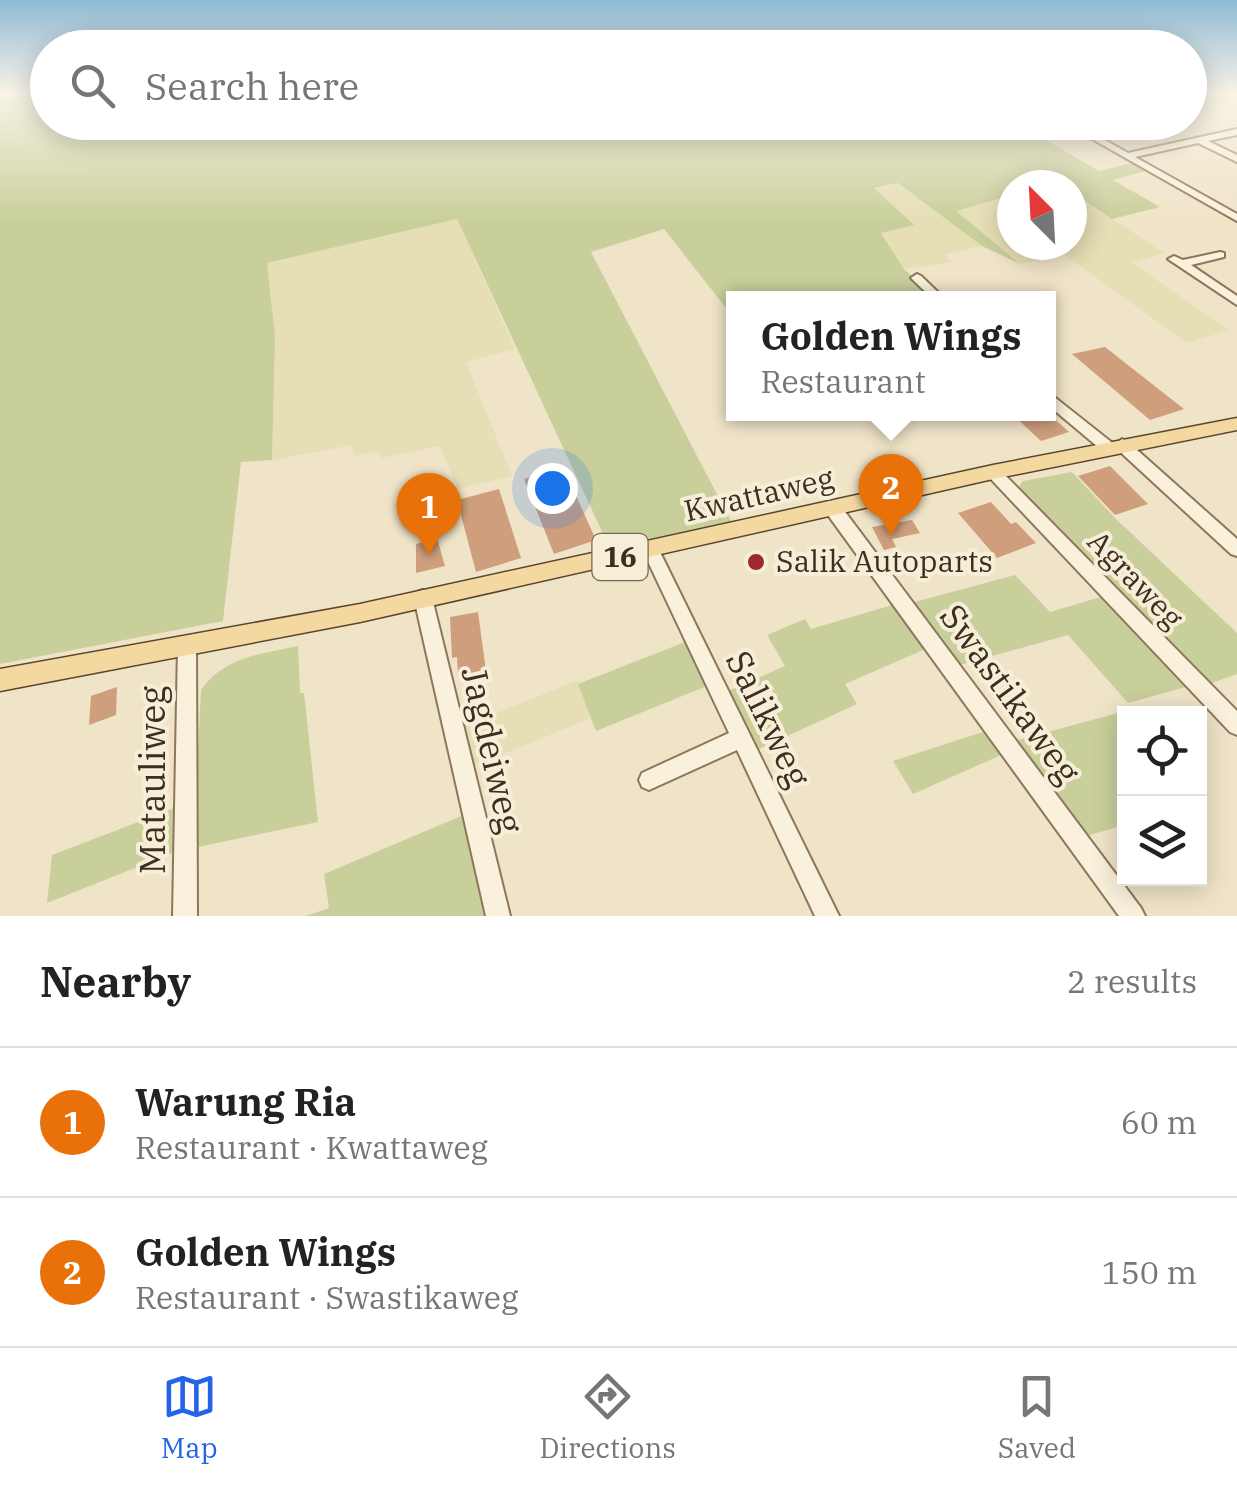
<!DOCTYPE html>
<html lang="en">
<head>
<meta charset="utf-8">
<style>
	body { margin:0; font-family:"IBM Plex Serif",serif; background:#f6f6f6; color:#222 }
	.controls { position:absolute; right:30px; bottom:30px; display:grid; overflow:hidden; border-radius:0px; box-shadow:0 5px 25px #0003 }
	.controls button { width:90px; height:90px; display:grid; place-items:center; padding:0; border:0; border-bottom:2px solid #e0e0e0; background:#fff; color:#222; font:50px sans-serif }
	.compass { position:absolute; left:997px; top:170px; width:90px; height:90px; border-radius:50%; background:#fff; box-shadow:0 5px 25px #0003; rotate:336deg }
	.you { position:absolute; left:552px; top:488px; width:35px; height:35px; margin:-25px; border:8px solid #fff; border-radius:50%; background:#1a73e8; box-shadow:0 0 0 15px #1a73e833 }
	.badge { display:grid; place-items:center; width:65px; height:65px; border-radius:50%; background:#2563eb; color:#fff; font-size:32px; font-weight:700 }
	.pin { position:absolute; translate:-50% -82px; filter:drop-shadow(0 2px 5px #0008) }
	.pin::after { content:''; position:absolute; top:52px; width:35px; height:30px; background:inherit; clip-path:polygon(0 0,100% 0,50% 100%) }
	.popup { position:absolute; left:726px; top:291px; width:330px; height:130px; box-sizing:border-box; display:grid; place-content:center; border-radius:0px; background:#fff; filter:drop-shadow(0 2px 8px #0005); font-size:32px; white-space:nowrap; color:#767676 }
	.popup b { font-size:38px; color:#222 }
	.popup::after { content:''; position:absolute; left:50%; top:100%; margin-left:-20px; border:20px solid transparent; border-top-color:#fff }
	.list { margin:0; padding:0; list-style:none }
	h2 { display:flex; justify-content:space-between; align-items:center; height:130px; margin:0; padding:0 40px; font-size:42px }
	h2 small { font-size:32px; font-weight:400; color:#767676 }
	.list li { display:grid; grid-template-columns:65px 1fr auto; gap:30px; align-items:center; box-sizing:border-box; height:150px; padding:0 40px; border-top:2px solid #e0e0e0 }
	.list b { display:block; font-size:38px; white-space:nowrap }
	.list p { margin:0; font-size:32px; white-space:nowrap; color:#767676 }
	.list em { font-size:32px; font-style:normal; color:#767676 }
	.icon { flex:none; width:55px; height:55px; fill:none; stroke:currentColor; stroke-width:2; stroke-linecap:round; stroke-linejoin:round }
	.map { position:relative; flex:none; width:1237px; height:916px; overflow:hidden }
	.search { position:absolute; background:#fff; box-shadow:0 5px 25px #0003; left:30px; right:30px; top:30px; height:110px; display:flex; align-items:center; gap:25px; box-sizing:border-box; padding:0 35px; border-radius:55px; color:#767676; font-size:38px }
	.sheet { height:430px; background:#fff }
	nav { display:flex; justify-content:space-around; align-items:center; box-sizing:border-box; height:140px; border-top:2px solid #e0e0e0; background:#fff; font-size:28px; color:#767676 }
	nav a { display:grid; justify-items:center; gap:5px }
	nav .on { color:#2563eb }
	.map>svg:first-child { display:block }
</style>
</head>
<body>
<div class="map">
<svg width="1237" height="916" viewBox="0 0 1237 916">
	<rect width="100%" height="100%" fill="#f0e4c8"/>
	<g fill="#e6deb5">
		<polygon points="898,183 982,246 945,254 952,262 904,269 881,232 913,224 873,189"/>
		<polygon points="1072,192 1164,253 1132,263 1229,330 1187,343 1052,246 1062,256 1020,264 955,211 1012,195 1012,245 1072,245"/>
		<polygon points="457,219 515,349 466,362 512,476 458,489 440,446 381,458 380,451 354,456 353,445 272,460 275,337 266,263"/>
		<polygon points="578,680 591,718 472,767 462,727"/>
	</g>
	<g fill="#c9cf9b">
		<polygon points="0,93 47,93 48,122 219,123 220,132 282,122 1017,123 1099,171 1136,162 1149,170 1113,180 1160,207 1112,219 1072,192 1072,185 1012,185 1012,195 956,211 1020,264 982,246 898,183 874,188 914,225 881,233 904,269 935,298 734,298 733,317 664,229 591,252 734,527 611,551 457,219 267,263 275,337 272,460 241,462 223,621 0,664"/>
		<polygon points="1072,472 1116,519 1237,633 1237,674 1204,686 1017,490 1023,481"/>
		<polygon points="1015,575 1050,612 1107,595 1193,685 1128,703 1068,635 956,666 911,603"/>
		<polygon points="899,603 930,647 845,684 857,704 755,751 726,692 785,666 767,635 805,619 811,629"/>
		<polygon points="685,642 707,686 596,731 578,684"/>
		<path d="M298,646L300,693H304L318,822L193,848L201,690C224,657 261,654 298,646Z"/>
		<polygon points="1129,710 1133,713 1124,714 1124,825 1083,837 1014,741"/>
		<polygon points="992,729 1008,752 913,794 893,761"/>
		<polygon points="180,806 180,850 47,903 52,855"/>
		<polygon points="466,814 490,916 306,916 329,908 324,874"/>
	</g>
	<g fill="#cf9f7d">
		<polygon points="1105,347 1184,409 1150,420 1072,354"/>
		<polygon points="1012,414 1049,414 1069,432 1041,441"/>
		<polygon points="1110,466 1148,504 1115,515 1078,476"/>
		<polygon points="563,467 596,540 554,554 524,479"/>
		<polygon points="499,489 521,558 476,572 457,500"/>
		<polygon points="991,502 1011,524 1016,522 1036,543 997,558 958,513"/>
		<polygon points="912,520 920,533 892,539 896,547 884,550 872,527"/>
		<polygon points="437,538 445,566 416,573 416,544"/>
		<polygon points="478,612 486,671 458,676 457,657 452,658 450,617"/>
		<polygon points="117,687 116,715 89,725 91,696"/>
	</g>
	<g fill="none" stroke-linecap="round" stroke-linejoin="round">
		<defs>
			<g id="minor">
				<polygon points="1062,122 1073,122 1128,153 1237,129 1237,135 1208,141 1237,155 1237,162 1198,143 1135,157 1237,214 1237,221"/>
				<polygon points="1220,252 1224,253 1224,257 1191,265 1237,296 1237,305 1168,259 1174,256 1183,260"/>
				<polygon points="917,274 921,276 944,298 932,298 911,278"/>
				<polygon points="1048,392 1115,445 1122,439 1127,441 1237,539 1237,556 1231,554 1116,448 1109,454 1104,452 1048,405"/>
				<polygon points="993,466 998,468 1237,711 1237,735 1230,732 988,476 985,472 988,468"/>
				<polygon points="834,504 840,505 1141,908 1145,916 1119,916 828,515 826,510 828,505"/>
				<polygon points="651,544 657,546 839,916 815,916 737,750 649,790 642,787 639,780 642,773 729,733 643,551 645,546"/>
				<polygon points="423,590 429,592 432,598 510,916 486,916 414,598 417,592"/>
				<polygon points="187,636 194,639 196,645 197,916 173,916 178,645 180,639"/>
			</g>
			<polygon id="major" points="1237,418 1237,430 993,479 360,622 0,691 0,669 360,604 993,465"/>
		</defs>
		<use href="#minor" stroke="#8d765c" stroke-width="4"/>
		<use href="#major" stroke="#5b4430" stroke-width="3"/>
		<use href="#minor" fill="#faf1dc" fill-rule="evenodd"/>
		<use href="#major" fill="#f3d9a0" fill-rule="evenodd"/>
	</g>
	<linearGradient id="sky" x2="0" y2="1"><stop stop-color="#8fbad6"/><stop offset="0.42" stop-color="#f8f3e6"/><stop offset="1" stop-color="#f8f3e6" stop-opacity="0"/></linearGradient>
	<rect width="1237" height="222" fill="url(#sky)"/>
	<circle fill="#9e2a2b" stroke="#f7eed8" stroke-width="4" cx="756" cy="562" r="10"/>
	<g text-anchor="middle" stroke-width="8" stroke-linejoin="round" paint-order="stroke">
		<rect fill="#f7eed8" stroke="#756857" stroke-width="2.5" x="592.5" y="534" width="55" height="46" rx="8"/>
		<g font-size="28" font-weight="bold" fill="#3d2e20">
			<text x="620" y="567">16</text>
		</g>
		<g font-size="30" fill="#3d2e20" stroke="#f7eed8">
			<text transform="translate(759 495) rotate(-13)" y="10">Kwattaweg</text>
			<text transform="translate(1135 580) rotate(46)" y="10">Agraweg</text>
		</g>
		<g font-size="30" fill="#3d2e20" stroke="#f7eed8" text-anchor="start">
			<text x="776" y="572">Salik Autoparts</text>
		</g>
		<g font-size="35" fill="#3d2e20" stroke="#f7eed8">
			<text transform="translate(1010 694) rotate(54)" y="12">Swastikaweg</text>
			<text transform="translate(768 719) rotate(64)" y="12">Salikweg</text>
			<text transform="translate(492 750) rotate(77)" y="12">Jagdeiweg</text>
			<text transform="translate(153 780) rotate(-90)" y="12">Matauliweg</text>
		</g>
	</g>
</svg>
<div class="controls">
<button><svg class="icon" aria-label="locate" viewBox="0 0 24 24"><circle cx="12" cy="12" r="6"/><path d="M12 2v4M12 18v4M2 12h4M18 12h4"/></svg></button>
<button><svg class="icon" aria-label="layers" viewBox="0 0 24 24"><path d="M12 4l9 5-9 5-9-5zM3 14l9 5 9-5"/></svg></button>
</div>
<svg class="compass" viewBox="-18 -18 36 36"><path d="M0-13l5 13h-10z" fill="#e53935"/><path d="M0 13l5-13h-10z" fill="#767676"/></svg>
<div class="you"></div>
<div class="pin badge" style="left:429px;top:555px;background:#e8710a">1</div>
<div class="pin badge" style="left:891px;top:536px;background:#e8710a">2</div>
<div class="popup"><b>Golden Wings</b>Restaurant</div>
<div class="search"><svg class="icon" aria-label="search" viewBox="0 0 24 24"><circle cx="10" cy="10" r="6"/><path d="M15 15l6 6"/></svg>Search here</div>
</div>
<section class="sheet">
<h2>Nearby<small>2 results</small></h2>
<ul class="list">
<li><span class="badge" style="background:#e8710a">1</span><div><b>Warung Ria</b><p>Restaurant · Kwattaweg</p></div><em>60 m</em></li>
<li><span class="badge" style="background:#e8710a">2</span><div><b>Golden Wings</b><p>Restaurant · Swastikaweg</p></div><em>150 m</em></li>
</ul>
</section>
<nav>
<a class="on"><svg class="icon" aria-label="map" viewBox="0 0 24 24"><path d="M3 6l6-2 6 2 6-2v14l-6 2-6-2-6 2zM9 4v14M15 6v14"/></svg>Map</a>
<a><svg class="icon" aria-label="directions" viewBox="0 0 24 24"><path d="M12 3l9 9-9 9-9-9zM9 14v-3h6M13 9l2 2-2 2"/></svg>Directions</a>
<a><svg class="icon" aria-label="saved" viewBox="0 0 24 24"><path d="M7 4h10v16l-5-4-5 4z"/></svg>Saved</a>
</nav>
</body>
</html>
